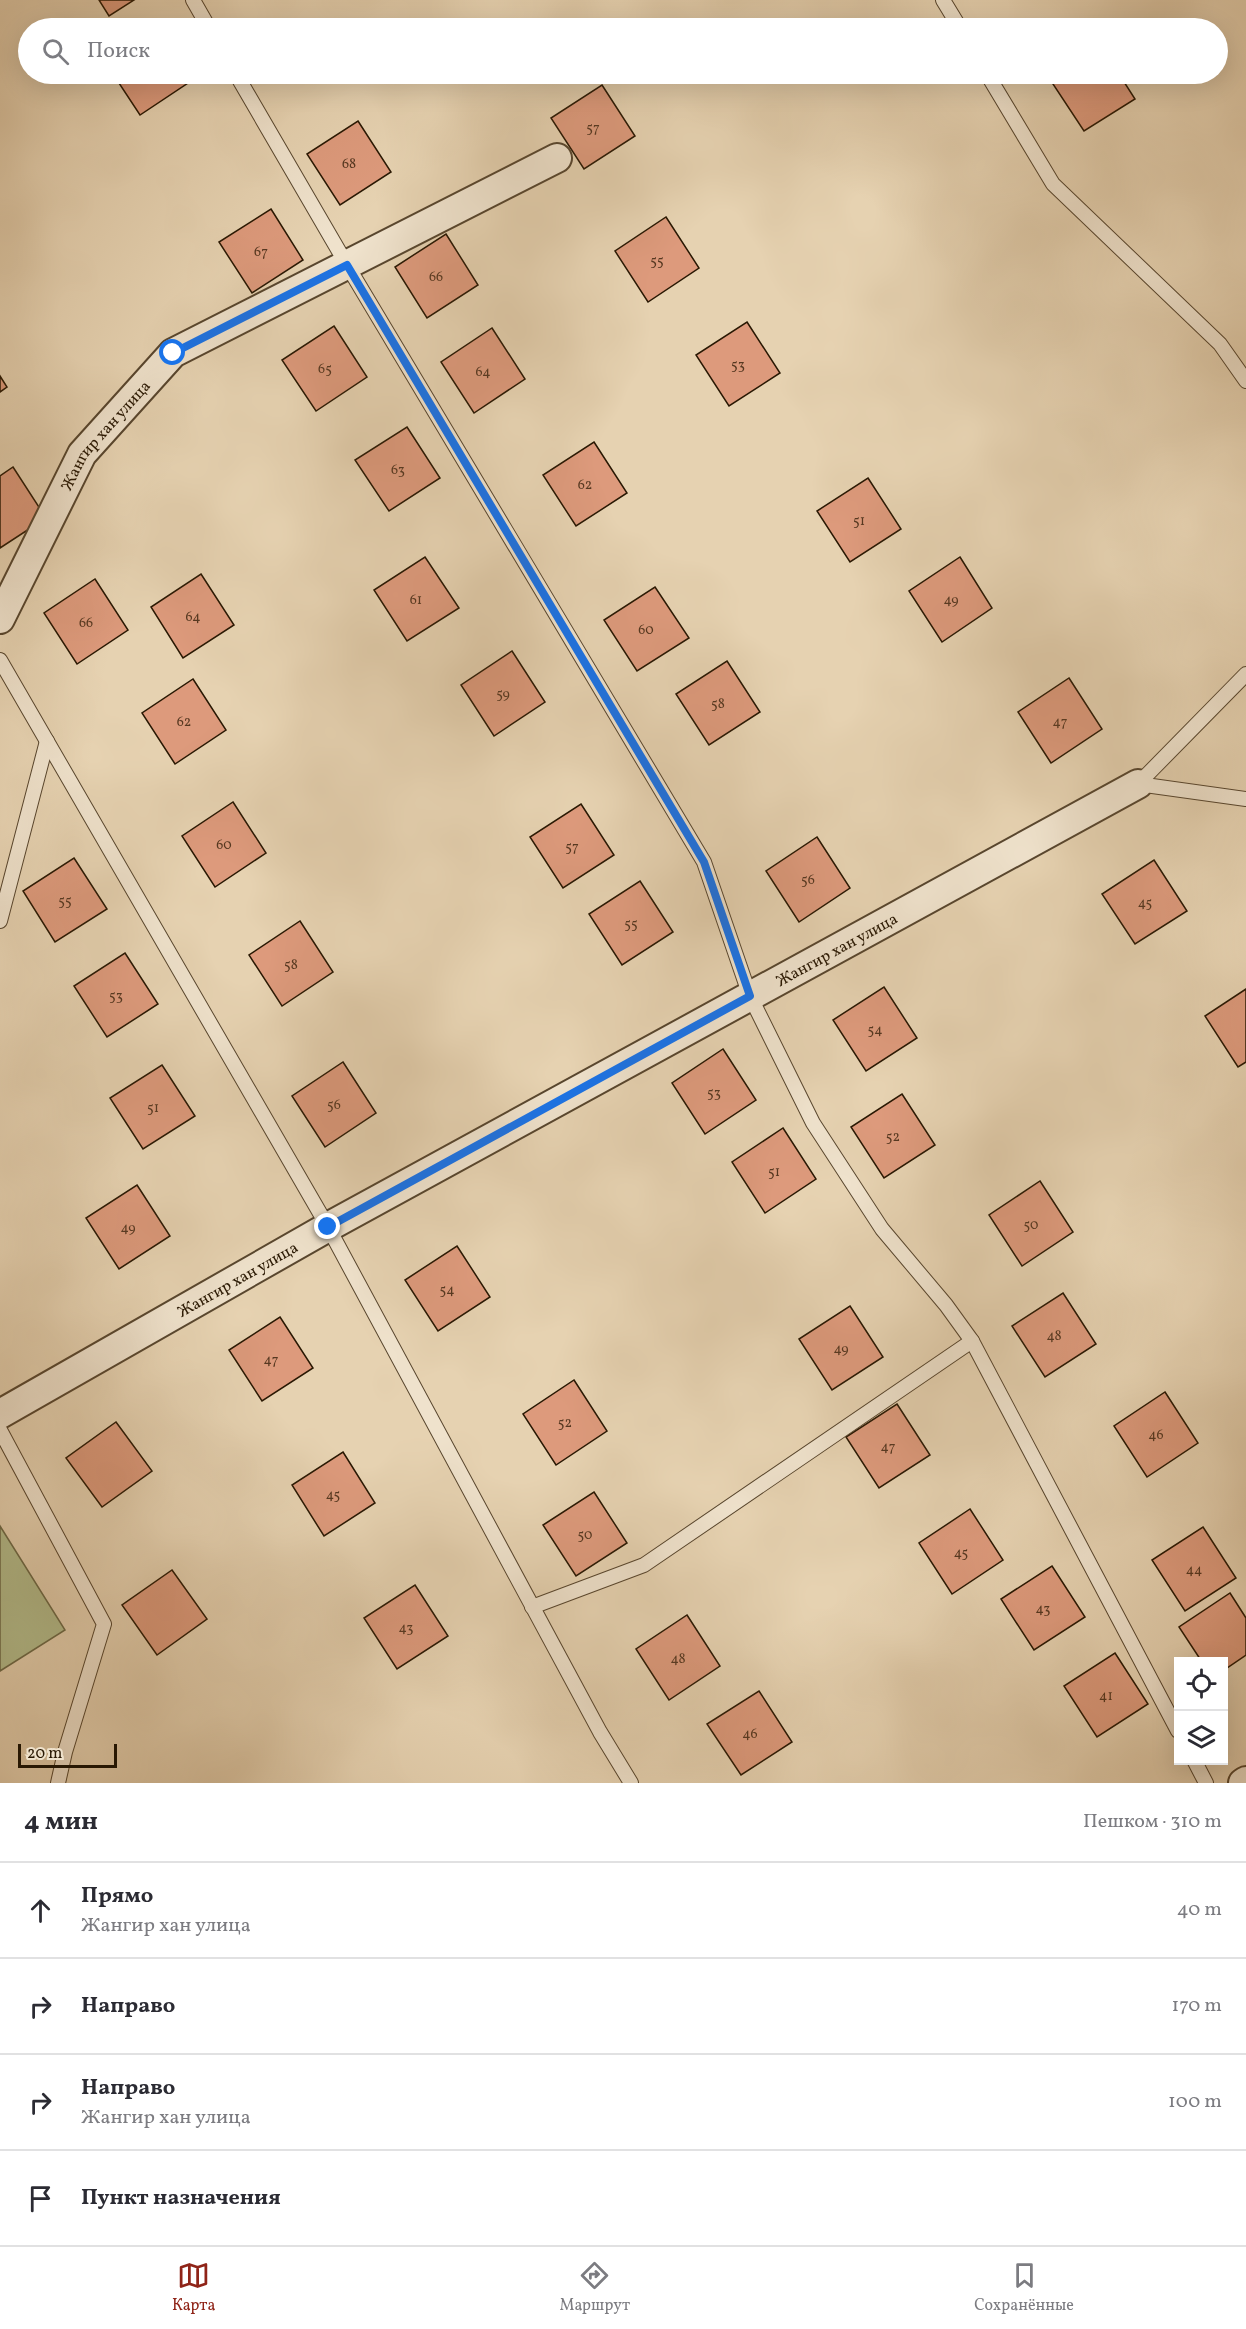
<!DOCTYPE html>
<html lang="ru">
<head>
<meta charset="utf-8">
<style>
	body { margin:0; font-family:Vollkorn,serif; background:#f7f7f7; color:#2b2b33 }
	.controls { position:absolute; right:18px; bottom:18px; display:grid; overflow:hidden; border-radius:0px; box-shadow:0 6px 24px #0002 }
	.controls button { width:54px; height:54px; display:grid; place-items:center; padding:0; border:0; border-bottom:2px solid #e1e1e2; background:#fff; color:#2b2b33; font:30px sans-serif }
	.scale { position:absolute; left:18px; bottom:15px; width:99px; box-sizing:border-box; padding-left:6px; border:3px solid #291803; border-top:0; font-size:16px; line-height:21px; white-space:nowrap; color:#291803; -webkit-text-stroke:4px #efe2cc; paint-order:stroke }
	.stop { position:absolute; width:18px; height:18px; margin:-14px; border:4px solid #1a73e8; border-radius:50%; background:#fff }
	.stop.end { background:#1a73e8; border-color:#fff; box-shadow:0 2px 6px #0008 }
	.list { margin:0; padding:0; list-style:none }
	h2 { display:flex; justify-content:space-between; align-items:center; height:78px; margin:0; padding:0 24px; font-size:26px }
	h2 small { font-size:20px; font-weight:400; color:#7c7c81 }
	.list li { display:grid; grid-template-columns:39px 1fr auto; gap:18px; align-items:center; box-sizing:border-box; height:96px; padding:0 24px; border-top:2px solid #e1e1e2 }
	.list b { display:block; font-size:22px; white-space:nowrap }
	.list p { margin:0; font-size:20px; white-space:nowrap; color:#7c7c81 }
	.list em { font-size:20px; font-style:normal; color:#7c7c81 }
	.icon { flex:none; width:33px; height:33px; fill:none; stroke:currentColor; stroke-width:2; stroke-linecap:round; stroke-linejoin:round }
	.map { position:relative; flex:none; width:1246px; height:1783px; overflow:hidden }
	.search { position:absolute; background:#fff; box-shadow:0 6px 24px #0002; left:18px; right:18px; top:18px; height:66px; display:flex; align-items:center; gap:15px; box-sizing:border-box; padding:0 21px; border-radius:33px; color:#7c7c81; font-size:22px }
	.sheet { height:462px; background:#fff }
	nav { display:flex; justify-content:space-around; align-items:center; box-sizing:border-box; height:84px; border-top:2px solid #e1e1e2; background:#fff; font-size:16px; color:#7c7c81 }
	nav a { display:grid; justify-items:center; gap:3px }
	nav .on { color:#8f2418 }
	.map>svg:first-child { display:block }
</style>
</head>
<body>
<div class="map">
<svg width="1246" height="1783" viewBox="0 0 1246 1783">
	<rect width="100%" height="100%" fill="#e6d2b1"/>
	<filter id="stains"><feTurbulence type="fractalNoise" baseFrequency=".00333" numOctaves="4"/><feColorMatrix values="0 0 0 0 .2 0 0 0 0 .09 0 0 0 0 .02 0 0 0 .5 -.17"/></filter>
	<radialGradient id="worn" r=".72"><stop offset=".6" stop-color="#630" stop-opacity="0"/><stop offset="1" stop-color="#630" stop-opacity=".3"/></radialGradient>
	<polygon fill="#b3bd8d" stroke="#6e6a48" stroke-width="1.5" points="0,1526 65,1630 0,1671"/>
	<g fill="#dd9a7c" stroke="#291803" stroke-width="1.5">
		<polygon points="99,0 134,0 109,16"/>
		<polygon points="113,74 186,74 191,81 140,115"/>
		<polygon points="1062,74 1119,74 1135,99 1084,131 1051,81"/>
		<polygon points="602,85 635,136 584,169 551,118"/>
		<polygon points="358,121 391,172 340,205 307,154"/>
		<polygon points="271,209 303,260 252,293 219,242"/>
		<polygon points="666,217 699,268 648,302 615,251"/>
		<polygon points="446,234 478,285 427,318 395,267"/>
		<polygon points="747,322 780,373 729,406 696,355"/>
		<polygon points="334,326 367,377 316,411 282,360"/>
		<polygon points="492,328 525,379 474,413 441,362"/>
		<polygon points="0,376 7,387 0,392"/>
		<polygon points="407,427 440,478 389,511 355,460"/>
		<polygon points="594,442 627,493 576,526 543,475"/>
		<polygon points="13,467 46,518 0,548 0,476"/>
		<polygon points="868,478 901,529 850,562 817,511"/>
		<polygon points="425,557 459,608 407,641 374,590"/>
		<polygon points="960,557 992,608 942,642 909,591"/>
		<polygon points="201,574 234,625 183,658 151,607"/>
		<polygon points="95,579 128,630 77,664 44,613"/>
		<polygon points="655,587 689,638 637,671 604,620"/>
		<polygon points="512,651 545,702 494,736 461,685"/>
		<polygon points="727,661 760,712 709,745 676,694"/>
		<polygon points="1069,678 1102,729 1051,763 1018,712"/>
		<polygon points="193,679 226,730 175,764 142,713"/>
		<polygon points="233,802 266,853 215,887 182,836"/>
		<polygon points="581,804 614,855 563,888 530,837"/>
		<polygon points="817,837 850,888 799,922 766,871"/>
		<polygon points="74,858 107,909 55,942 23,891"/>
		<polygon points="1154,860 1187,911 1135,944 1102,894"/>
		<polygon points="640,881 673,932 622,965 589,914"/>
		<polygon points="300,921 333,972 282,1006 249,955"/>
		<polygon points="125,953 158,1004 107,1037 74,986"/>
		<polygon points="884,987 917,1038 866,1071 833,1020"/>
		<polygon points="1246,989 1246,1062 1238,1067 1205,1016"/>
		<polygon points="723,1049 756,1100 705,1134 672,1083"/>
		<polygon points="343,1062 376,1113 325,1147 292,1096"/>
		<polygon points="162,1065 195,1116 143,1149 110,1098"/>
		<polygon points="902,1094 935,1145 884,1178 851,1127"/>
		<polygon points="783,1128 816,1179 765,1213 732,1162"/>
		<polygon points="1040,1181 1073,1232 1022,1266 989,1215"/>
		<polygon points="137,1185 170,1236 119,1269 86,1218"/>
		<polygon points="457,1246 490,1297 438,1331 405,1280"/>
		<polygon points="1063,1293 1096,1344 1045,1377 1012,1326"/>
		<polygon points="850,1306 883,1357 832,1390 799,1339"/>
		<polygon points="280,1317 313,1368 262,1401 229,1350"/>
		<polygon points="574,1380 607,1431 556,1465 523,1414"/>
		<polygon points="1165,1392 1198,1443 1147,1477 1114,1426"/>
		<polygon points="897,1404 930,1455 879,1488 846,1437"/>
		<polygon points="116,1422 152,1471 102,1507 66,1458"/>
		<polygon points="343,1452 375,1503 324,1536 292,1485"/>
		<polygon points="594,1492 627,1543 576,1576 543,1525"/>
		<polygon points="970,1509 1003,1560 952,1594 919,1543"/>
		<polygon points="1203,1527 1236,1578 1185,1611 1152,1560"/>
		<polygon points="1052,1566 1085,1617 1034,1650 1001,1599"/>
		<polygon points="172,1570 207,1619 157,1655 122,1605"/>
		<polygon points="415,1585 448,1636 397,1669 364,1618"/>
		<polygon points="1230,1593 1246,1618 1246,1655 1224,1670 1224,1662 1202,1662 1179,1627"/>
		<polygon points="687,1615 720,1666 669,1700 636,1649"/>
		<polygon points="1115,1653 1148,1704 1097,1737 1064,1686"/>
		<polygon points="759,1691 792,1742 741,1775 707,1724"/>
	</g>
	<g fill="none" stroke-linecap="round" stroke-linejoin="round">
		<defs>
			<g id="lane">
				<polyline points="193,0 209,28"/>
				<polyline points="943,0 960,28"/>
				<polyline points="236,74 347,265 704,862 750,996 813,1123 882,1229 946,1305 972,1341 1178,1731"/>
				<polyline points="987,74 1053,184 1220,344 1246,381"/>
				<polyline points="0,660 328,1227 600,1732 631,1783"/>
				<polyline points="1138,784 1246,674"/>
				<polyline points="1138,784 1246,799"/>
				<polyline points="0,921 47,741"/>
				<polyline points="0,1430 104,1624 65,1752 58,1783"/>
				<polyline points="532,1607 644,1565 972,1341"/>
				<polyline points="1194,1760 1206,1783"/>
			</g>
			<g id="street">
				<path id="s1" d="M0,619L82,454L173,353L557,158"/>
				<path id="s2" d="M0,1414L328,1227L1138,784"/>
				<polyline points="1243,1783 1246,1781"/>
			</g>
		</defs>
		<use href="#lane" stroke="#58462e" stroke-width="16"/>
		<use href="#street" stroke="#58462e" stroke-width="32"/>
		<use href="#lane" stroke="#efe2cc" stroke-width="14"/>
		<use href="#street" stroke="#efe2cc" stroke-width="28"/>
	</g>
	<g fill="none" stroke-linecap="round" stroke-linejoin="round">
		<polyline stroke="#1a73e8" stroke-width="8" points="173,353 347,265 704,862 750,996 328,1227"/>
	</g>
	<g text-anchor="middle" stroke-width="5" stroke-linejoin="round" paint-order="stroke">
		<g font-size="14" fill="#563821">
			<text x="593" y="132">57</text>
			<text x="349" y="168">68</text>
			<text x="261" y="256">67</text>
			<text x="657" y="265">55</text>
			<text x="436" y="281">66</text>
			<text x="738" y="369">53</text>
			<text x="325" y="373">65</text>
			<text x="483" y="376">64</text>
			<text x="398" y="474">63</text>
			<text x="585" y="489">62</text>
			<text x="859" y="525">51</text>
			<text x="416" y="604">61</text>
			<text x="951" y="604">49</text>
			<text x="193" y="621">64</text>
			<text x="86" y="627">66</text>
			<text x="646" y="634">60</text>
			<text x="503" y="698">59</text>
			<text x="718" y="708">58</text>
			<text x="184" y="726">62</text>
			<text x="1060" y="726">47</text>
			<text x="224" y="849">60</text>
			<text x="572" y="851">57</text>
			<text x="808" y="884">56</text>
			<text x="65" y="905">55</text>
			<text x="1145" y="907">45</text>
			<text x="631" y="928">55</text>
			<text x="291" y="969">58</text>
			<text x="116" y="1000">53</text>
			<text x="875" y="1034">54</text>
			<text x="714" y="1097">53</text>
			<text x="334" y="1109">56</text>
			<text x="153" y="1112">51</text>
			<text x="893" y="1141">52</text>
			<text x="774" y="1176">51</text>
			<text x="1031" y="1229">50</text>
			<text x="128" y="1232">49</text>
			<text x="447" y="1294">54</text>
			<text x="1054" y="1340">48</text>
			<text x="841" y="1353">49</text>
			<text x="271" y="1364">47</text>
			<text x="565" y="1427">52</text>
			<text x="1156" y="1439">46</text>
			<text x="888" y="1451">47</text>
			<text x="333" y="1499">45</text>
			<text x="585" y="1539">50</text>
			<text x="961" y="1557">45</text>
			<text x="1194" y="1574">44</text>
			<text x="1043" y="1613">43</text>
			<text x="406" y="1632">43</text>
			<text x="678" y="1663">48</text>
			<text x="1106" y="1700">41</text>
			<text x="750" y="1738">46</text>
		</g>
		<g font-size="16" fill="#291803" stroke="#efe2cc">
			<text dy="6" stroke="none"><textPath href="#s1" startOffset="213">Жангир хан улица</textPath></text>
			<text dy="6" stroke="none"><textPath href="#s2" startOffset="957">Жангир хан улица</textPath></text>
			<text dy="6" stroke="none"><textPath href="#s2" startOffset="273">Жангир хан улица</textPath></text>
		</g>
	</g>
	<rect width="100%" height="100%" filter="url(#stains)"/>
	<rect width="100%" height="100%" fill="url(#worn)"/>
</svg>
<div class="controls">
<button><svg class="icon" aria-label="locate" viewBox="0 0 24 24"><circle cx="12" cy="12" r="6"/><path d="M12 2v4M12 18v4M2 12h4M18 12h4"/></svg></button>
<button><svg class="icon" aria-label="layers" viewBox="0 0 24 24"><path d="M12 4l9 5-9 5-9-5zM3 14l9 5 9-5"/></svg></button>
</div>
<div class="scale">20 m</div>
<div class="stop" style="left:173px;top:353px"></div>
<div class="stop end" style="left:328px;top:1227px"></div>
<div class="search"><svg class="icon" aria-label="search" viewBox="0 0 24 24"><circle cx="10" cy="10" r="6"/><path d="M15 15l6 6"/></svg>Поиск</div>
</div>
<section class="sheet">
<h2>4 мин<small>Пешком · 310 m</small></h2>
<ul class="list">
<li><svg class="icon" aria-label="ahead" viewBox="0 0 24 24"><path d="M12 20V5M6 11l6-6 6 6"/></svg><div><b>Прямо</b><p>Жангир хан улица</p></div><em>40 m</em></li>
<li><svg class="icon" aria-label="right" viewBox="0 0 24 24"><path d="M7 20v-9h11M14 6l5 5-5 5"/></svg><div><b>Направо</b></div><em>170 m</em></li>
<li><svg class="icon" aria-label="right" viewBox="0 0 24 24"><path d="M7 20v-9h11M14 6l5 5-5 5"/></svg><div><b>Направо</b><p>Жангир хан улица</p></div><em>100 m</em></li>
<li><svg class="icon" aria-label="arrive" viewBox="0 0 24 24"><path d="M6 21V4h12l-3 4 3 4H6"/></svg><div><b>Пункт назначения</b></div></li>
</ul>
</section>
<nav>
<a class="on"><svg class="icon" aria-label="map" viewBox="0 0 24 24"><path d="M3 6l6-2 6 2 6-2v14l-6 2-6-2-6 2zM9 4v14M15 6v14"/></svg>Карта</a>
<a><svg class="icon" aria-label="directions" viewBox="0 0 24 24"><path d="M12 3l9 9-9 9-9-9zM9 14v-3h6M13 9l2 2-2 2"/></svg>Маршрут</a>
<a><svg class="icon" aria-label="saved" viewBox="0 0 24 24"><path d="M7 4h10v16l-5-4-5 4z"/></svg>Сохранённые</a>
</nav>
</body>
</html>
